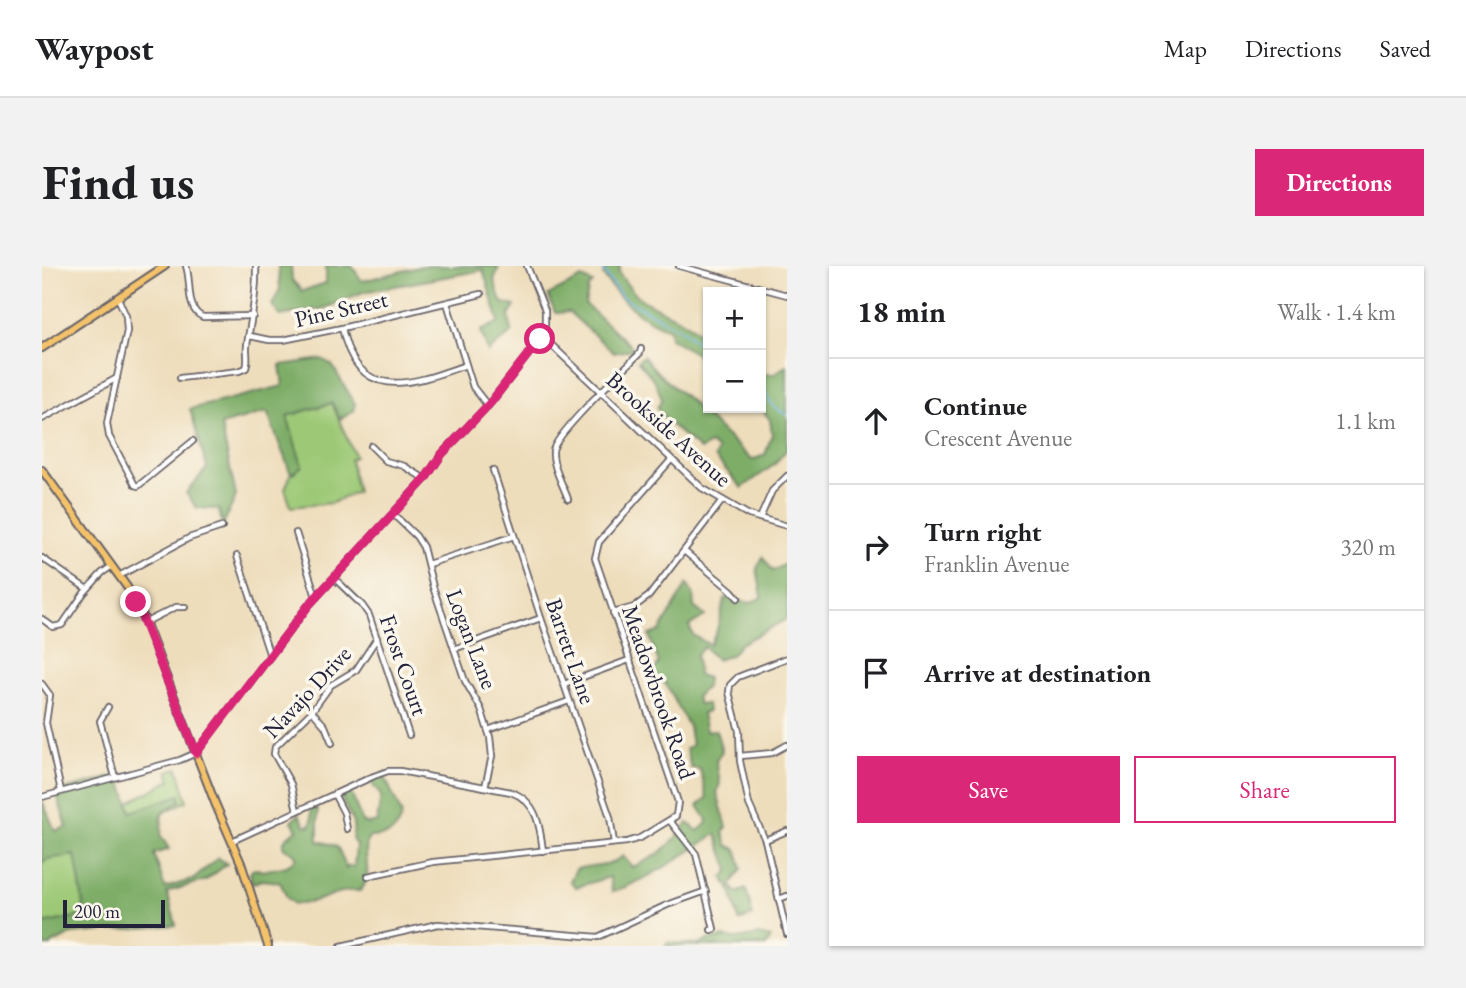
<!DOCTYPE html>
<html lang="en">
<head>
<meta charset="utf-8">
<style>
	body { margin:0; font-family:"EB Garamond",serif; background:#f2f2f2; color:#202124 }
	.controls { position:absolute; right:21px; top:21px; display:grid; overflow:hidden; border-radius:0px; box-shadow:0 2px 5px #0004 }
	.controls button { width:63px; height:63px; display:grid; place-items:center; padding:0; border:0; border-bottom:2px solid #e0e0e0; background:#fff; color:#202124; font:35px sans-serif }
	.scale { position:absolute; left:21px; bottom:18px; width:102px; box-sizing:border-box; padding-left:7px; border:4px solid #22223b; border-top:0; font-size:19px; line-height:24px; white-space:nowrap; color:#22223b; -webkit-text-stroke:5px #fbf7ec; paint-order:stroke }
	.stop { position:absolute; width:21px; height:21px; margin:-16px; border:5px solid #db2777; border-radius:50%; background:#fff }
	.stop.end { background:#db2777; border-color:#fff; box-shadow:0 2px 7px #0008 }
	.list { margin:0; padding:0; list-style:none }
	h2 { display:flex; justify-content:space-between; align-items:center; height:91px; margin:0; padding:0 28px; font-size:30px }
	h2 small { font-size:23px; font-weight:400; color:#757577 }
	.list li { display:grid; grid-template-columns:46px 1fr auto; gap:21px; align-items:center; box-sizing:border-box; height:126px; padding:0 28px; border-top:2px solid #e0e0e0 }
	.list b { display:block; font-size:26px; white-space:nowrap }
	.list p { margin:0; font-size:23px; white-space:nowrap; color:#757577 }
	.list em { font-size:23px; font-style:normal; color:#757577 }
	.actions { display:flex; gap:14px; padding:21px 28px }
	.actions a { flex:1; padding:16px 0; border:2px solid #db2777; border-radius:0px; text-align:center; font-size:24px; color:#db2777 }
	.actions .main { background:#db2777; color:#fff }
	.icon { flex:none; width:38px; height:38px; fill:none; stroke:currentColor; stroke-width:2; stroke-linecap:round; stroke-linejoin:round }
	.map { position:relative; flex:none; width:745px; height:680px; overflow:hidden; border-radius:0px }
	header { display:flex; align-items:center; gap:42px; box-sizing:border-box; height:98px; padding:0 35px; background:#fff; border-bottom:2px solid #e0e0e0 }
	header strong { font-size:33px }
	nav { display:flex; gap:38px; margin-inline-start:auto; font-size:24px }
	.intro { display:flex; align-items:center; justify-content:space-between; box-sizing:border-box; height:168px; padding:0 42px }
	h1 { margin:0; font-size:49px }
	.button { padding:18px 32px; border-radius:0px; background:#db2777; color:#fff; font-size:24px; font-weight:700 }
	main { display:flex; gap:42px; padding:0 42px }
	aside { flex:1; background:#fff; border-radius:0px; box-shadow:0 2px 5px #0004 }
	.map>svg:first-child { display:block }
</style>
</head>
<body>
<header>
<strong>Waypost</strong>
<nav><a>Map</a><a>Directions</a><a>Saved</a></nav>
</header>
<div class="intro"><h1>Find us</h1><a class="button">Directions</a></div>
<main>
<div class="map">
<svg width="745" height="680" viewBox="0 0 745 680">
	<rect width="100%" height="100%" fill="#fbf7ec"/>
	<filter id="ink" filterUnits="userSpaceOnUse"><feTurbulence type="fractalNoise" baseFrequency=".0143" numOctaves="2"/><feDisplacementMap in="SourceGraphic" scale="14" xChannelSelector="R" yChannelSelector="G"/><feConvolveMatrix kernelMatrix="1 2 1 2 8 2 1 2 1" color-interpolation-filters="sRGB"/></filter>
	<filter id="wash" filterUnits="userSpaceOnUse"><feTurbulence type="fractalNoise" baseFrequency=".00686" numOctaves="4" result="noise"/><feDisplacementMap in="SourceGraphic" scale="28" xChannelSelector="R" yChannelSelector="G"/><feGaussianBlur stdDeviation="1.57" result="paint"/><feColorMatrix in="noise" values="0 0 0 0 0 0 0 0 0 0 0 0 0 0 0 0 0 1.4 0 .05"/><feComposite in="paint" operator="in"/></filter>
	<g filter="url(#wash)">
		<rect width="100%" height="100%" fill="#edb"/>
		<g fill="#9dc976" stroke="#607658" stroke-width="2">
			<polygon points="290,137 313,191 308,193 315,226 290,237 249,241 243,223 249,208 260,200 244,150"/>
			<polygon points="136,502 145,535 113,551 119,578 33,660 0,680 0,539 13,565 25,561 16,532 82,539 129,514 126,505"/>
		</g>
		<g fill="#7ead67" stroke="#506851" stroke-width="2">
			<polygon points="236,0 249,0 250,14 260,25 284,17 284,0 310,0 320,15 380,0 457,0 452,14 459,36 473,40 467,50 470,66 446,86 439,65 457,56 441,4 321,26 283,42 238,50 230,39 238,23"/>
			<path d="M565,0H578L577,7C583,16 589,25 598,32C615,46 654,54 660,74L666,76V99L656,89L628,72L627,63C599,54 577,33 561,9Z"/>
			<polygon points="540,12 551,17 547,21 543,38 592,83 572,87 527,46 513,47 506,29"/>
			<path d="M601,90L616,107L648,135L710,194L723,189L730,168L728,154L719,142V108H732L745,99V183L733,198L700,222L673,191L676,184L668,178L658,184C643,169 626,160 615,142L620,133L613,115L596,95Z"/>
			<polygon points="280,93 290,99 313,138 312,145 298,153 290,137 245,150 260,200 249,208 225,146 179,159 194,230 181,259 176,243 155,242 144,227 165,202 148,143 241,120 238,99"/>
			<path d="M721,291L731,305L745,297V353L698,378L689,389L675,394L662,381L654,389L656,409L665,412L664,421L654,431L657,438H665L666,445L660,448L664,465L674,464L680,485L674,495L678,517L675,527L685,561L681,566L685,579L695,584L700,603L689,619L695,627L704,623L711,650L697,655L689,625L681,612L687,604L674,568C640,590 608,613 570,626L568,611L534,621L528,615L534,603C551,598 568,601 581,590L590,601C618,590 628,580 646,557L656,565L665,557L664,552L656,540L665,532L658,503L649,502L644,483L650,479L647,461L625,420L611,406L617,397L607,369L618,365L645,318L651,328L652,341L663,350L647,360L651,369L668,379L675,364L683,332L708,337L720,331L715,302Z"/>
			<polygon points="78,509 89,546 138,529 138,535 120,547 119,570 127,583 112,588 123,622 152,613 176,592 185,598 164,614 125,626 134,659 29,668 10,678 9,680 0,680 0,658 43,649 33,589 5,593 0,598 0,534 13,565 25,561 14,526"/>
			<path d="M342,509L360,549C354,569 347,570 328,571L325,575C321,595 332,610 318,625C294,622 276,639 252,638L245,632L238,616L219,614L210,618L208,607L210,604L216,603L220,605L245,600L254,593L253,588L241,581C241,571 249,569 255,564L250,555L257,548L263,559L268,560L270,554L269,542H274L276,544V575C299,580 296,579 304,603L306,600L312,601L314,579L310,573C316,554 303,545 298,529L305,525L310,529L320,556L326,558L335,556L339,530L328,515Z"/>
			<polygon points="716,669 729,672 724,680 623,680 626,676 657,679 666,674 681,671 695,673"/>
		</g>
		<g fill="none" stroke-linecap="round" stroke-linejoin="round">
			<g stroke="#70b6e6" stroke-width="2">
				<polyline points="558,0 580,31 641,65 666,85"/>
				<polyline points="719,121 731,140 745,149"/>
			</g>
		</g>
	</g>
	<g filter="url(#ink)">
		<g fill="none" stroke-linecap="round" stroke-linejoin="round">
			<defs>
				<g id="minor">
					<path d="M144,0C150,16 143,44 161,51L211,50"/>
					<polyline points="637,0 745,29"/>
					<polyline points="76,32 84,50 85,65 65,157 67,170 93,219 96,220 151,175"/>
					<polyline points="405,37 431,121 446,140"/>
					<path d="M300,62C316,139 370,118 424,99"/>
					<polyline points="208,70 227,74 241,74 300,62 439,28"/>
					<polyline points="500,70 660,222 707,249 745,260"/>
					<path d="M138,112L197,105L204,102C207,94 204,87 205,79C209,52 215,28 214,0"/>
					<polyline points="0,153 75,112"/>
					<polyline points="329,180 344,195 362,200 383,213"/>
					<polyline points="451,204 499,352 568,551 572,577"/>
					<path d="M526,233C521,219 510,200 511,185C512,169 583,102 598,87L599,83"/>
					<polyline points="351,248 374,270 381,281 391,321 423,415 439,443 448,471 450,490 443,521"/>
					<polyline points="718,252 730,225 745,210"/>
					<polyline points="254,267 274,331"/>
					<polyline points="642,285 689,324 696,332"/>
					<polyline points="195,290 228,390"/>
					<polyline points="0,292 45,323"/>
					<polyline points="386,298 472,270"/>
					<polyline points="77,310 147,272 180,261"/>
					<polyline points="292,312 320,339 327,349 367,469"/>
					<polyline points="571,347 592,341 607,330 680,235"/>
					<polyline points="0,353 11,361 20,359 42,327 60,307 70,300"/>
					<polyline points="104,356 134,341 143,341"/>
					<polyline points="412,383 499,352"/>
					<polyline points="745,392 696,411 688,419 687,426 697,465 698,495 707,538 723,574 745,668"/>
					<polyline points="0,418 8,429 4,457 19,525"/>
					<polyline points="522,418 587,394"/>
					<polyline points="66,441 58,455 73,511"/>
					<polyline points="270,445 283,460 290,477"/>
					<polyline points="446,464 527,435"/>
					<polyline points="698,490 730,487 745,479"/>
					<polyline points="292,528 302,547 305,563"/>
					<polyline points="0,531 138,494 154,487 266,340 383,213 400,188 449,136 498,73 503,60 503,44 485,0"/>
					<polyline points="255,545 249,518 232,488 233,481 270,445 289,419 314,404 335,372"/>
					<polyline points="628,555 654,588 672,663 669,664"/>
					<polyline points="723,574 745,565"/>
					<path d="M190,575L332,510L346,505H358L469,526C495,535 498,560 501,585"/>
					<polyline points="326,610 391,596 585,576 598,572 634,550 636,536 553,292 557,276 629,194"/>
					<polyline points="737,633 745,630"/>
					<polyline points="299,680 396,658 556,671 625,639 664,625"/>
				</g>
				<g id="major">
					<polyline points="0,82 123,0"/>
					<polyline points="0,204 85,321 99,345 173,537 199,597 226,680"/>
				</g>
			</defs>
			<use href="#minor" stroke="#696368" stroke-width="8"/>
			<use href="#major" stroke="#696368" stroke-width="10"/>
			<use href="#minor" stroke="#fff" stroke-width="4.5"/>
			<use href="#major" stroke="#f3c26a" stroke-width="6"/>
		</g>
	</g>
	<g fill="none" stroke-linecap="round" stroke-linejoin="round" filter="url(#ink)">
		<polyline stroke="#db2777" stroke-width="9" points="94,336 154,487 266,340 383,213 400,188 449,136 498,73"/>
	</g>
	<g text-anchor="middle" stroke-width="7" stroke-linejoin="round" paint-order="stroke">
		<g font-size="23" fill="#22223b" stroke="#fbf7ec">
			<text transform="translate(299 43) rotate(-13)" y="8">Pine Street</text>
			<text transform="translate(627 163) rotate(42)" y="8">Brookside Avenue</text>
			<text transform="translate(430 373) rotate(69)" y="8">Logan Lane</text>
			<text transform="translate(529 385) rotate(71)" y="8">Barrett Lane</text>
			<text transform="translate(362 399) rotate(71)" y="8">Frost Court</text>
			<text transform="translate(265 426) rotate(-47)" y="8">Navajo Drive</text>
			<text transform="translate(617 426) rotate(71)" y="8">Meadowbrook Road</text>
		</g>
	</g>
</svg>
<div class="controls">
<button>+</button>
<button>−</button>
</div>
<div class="scale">200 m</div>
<div class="stop" style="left:498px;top:73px"></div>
<div class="stop end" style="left:94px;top:336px"></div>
</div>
<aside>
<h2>18 min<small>Walk · 1.4 km</small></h2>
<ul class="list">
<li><svg class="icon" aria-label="ahead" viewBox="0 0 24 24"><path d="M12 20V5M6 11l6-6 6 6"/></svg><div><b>Continue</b><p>Crescent Avenue</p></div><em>1.1 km</em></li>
<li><svg class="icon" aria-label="right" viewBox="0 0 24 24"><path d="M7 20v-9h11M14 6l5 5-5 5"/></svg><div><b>Turn right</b><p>Franklin Avenue</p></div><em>320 m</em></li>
<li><svg class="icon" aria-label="arrive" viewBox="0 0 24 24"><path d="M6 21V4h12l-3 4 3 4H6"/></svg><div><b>Arrive at destination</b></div></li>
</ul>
<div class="actions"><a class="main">Save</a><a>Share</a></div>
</aside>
</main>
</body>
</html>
